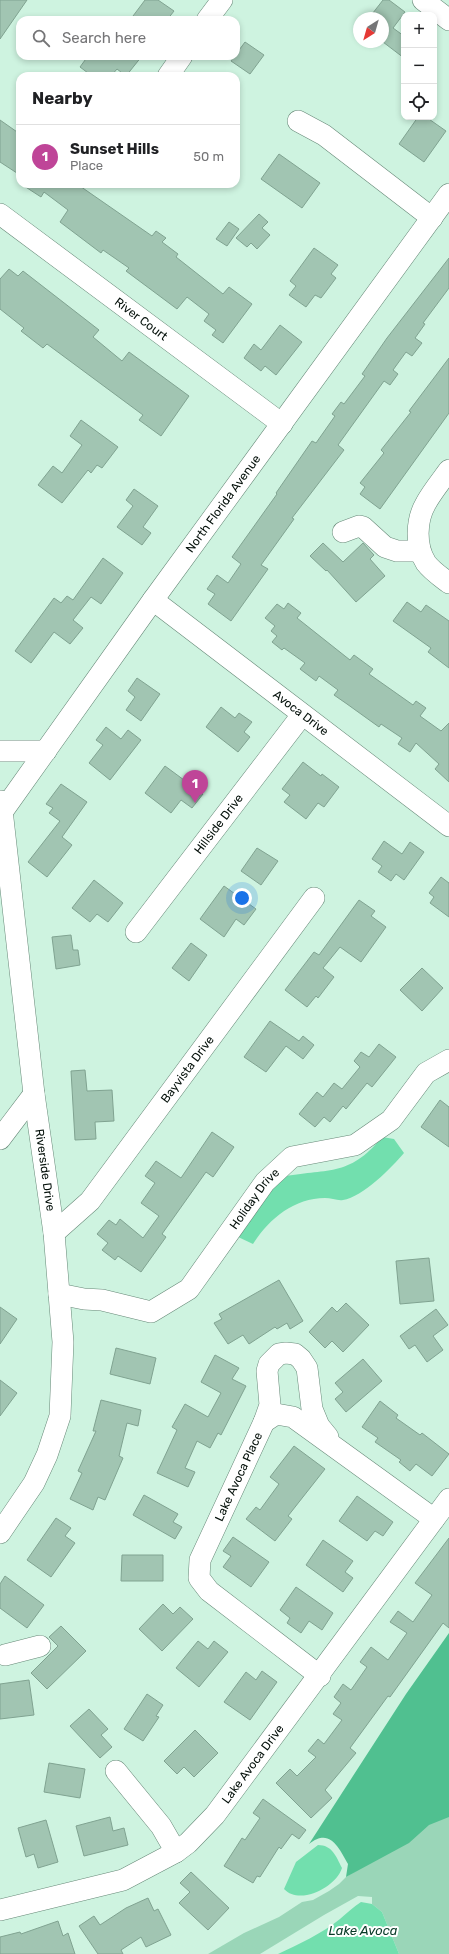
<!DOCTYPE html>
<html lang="en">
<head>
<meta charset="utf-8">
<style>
	body { margin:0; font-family:Rubik,sans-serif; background:#f2f2f2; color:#202124 }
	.controls { position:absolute; right:12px; top:12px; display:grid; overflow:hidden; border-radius:8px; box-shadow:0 2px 6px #0003 }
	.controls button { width:36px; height:36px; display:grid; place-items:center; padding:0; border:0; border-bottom:1px solid #e0e0e0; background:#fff; color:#202124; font:20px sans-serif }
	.compass { position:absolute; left:353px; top:12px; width:36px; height:36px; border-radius:50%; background:#fff; box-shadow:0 2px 6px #0003; rotate:217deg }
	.you { position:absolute; left:242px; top:898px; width:14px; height:14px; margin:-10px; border:3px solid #fff; border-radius:50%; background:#1a73e8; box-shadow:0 0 0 6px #1a73e833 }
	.badge { display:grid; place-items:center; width:26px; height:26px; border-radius:50%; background:#bf4598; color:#fff; font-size:13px; font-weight:700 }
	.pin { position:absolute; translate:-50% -33px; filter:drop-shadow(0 1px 2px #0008) }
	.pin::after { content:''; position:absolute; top:21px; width:14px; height:12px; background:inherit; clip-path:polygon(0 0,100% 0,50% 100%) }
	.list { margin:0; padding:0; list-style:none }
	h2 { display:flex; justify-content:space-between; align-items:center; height:52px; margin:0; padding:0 16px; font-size:17px }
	h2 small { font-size:13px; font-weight:400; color:#757577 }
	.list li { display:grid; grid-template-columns:26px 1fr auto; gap:12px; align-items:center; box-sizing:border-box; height:64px; padding:0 16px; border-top:1px solid #e0e0e0 }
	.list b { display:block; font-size:15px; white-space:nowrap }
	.list p { margin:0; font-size:13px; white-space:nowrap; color:#757577 }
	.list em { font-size:13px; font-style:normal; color:#757577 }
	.icon { flex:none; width:22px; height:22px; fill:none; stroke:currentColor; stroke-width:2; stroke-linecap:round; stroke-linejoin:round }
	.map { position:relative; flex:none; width:449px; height:1954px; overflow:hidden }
	.search { position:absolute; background:#fff; box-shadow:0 2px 6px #0003; left:16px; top:16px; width:224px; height:44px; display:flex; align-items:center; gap:10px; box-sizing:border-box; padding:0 14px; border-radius:12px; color:#757577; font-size:15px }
	.panel { position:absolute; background:#fff; box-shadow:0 2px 6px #0003; left:16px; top:72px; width:224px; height:116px; border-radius:12px }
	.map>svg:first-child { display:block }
</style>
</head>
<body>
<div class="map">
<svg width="449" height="1954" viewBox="0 0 449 1954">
	<rect width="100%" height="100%" fill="#cef3e0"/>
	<polygon fill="#9ad6b8" points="449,1651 449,1954 399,1954 382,1912 372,1904 372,1897 358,1896 324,1915 260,1954 208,1954 244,1933 279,1917 302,1902 313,1900 329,1891 339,1884 346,1877 369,1863"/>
	<path fill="#50c090" d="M449,1633V1817L429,1825L409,1843L346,1877L348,1864C339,1848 330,1827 309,1844L406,1694Z"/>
	<g fill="#72dfae">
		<path d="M382,1137L394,1139L404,1153C391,1168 363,1197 343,1200C338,1201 331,1198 325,1198C294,1198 269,1219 253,1244L236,1236L281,1177C326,1168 349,1178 382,1137Z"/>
		<path d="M318,1845C332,1845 336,1856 342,1868C336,1887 300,1906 284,1889L296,1862Z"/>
		<path d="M361,1902L372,1904L382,1912L399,1954H278C299,1944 321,1934 340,1919C347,1913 353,1907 361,1902Z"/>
	</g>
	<g fill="#a1c5b2" stroke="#80a391">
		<polygon points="0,0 27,0 0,39"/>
		<polygon points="145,0 158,0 174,11 167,20 130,20"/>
		<polygon points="383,0 389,0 405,12 393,28 404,36 404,58 383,42 383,18 369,18"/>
		<polygon points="245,42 264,55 250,74 231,61"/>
		<polygon points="88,56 142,56 126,76 117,69 111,76 92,76 80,67"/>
		<polygon points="418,117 426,117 446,131 424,162 399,144"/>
		<polygon points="0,120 20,134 20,175 0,162"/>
		<polygon points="279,154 320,183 302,208 261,179"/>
		<polygon points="21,184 77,184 152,236 156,231 166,238 162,242 178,254 176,257 223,294 229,287 252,304 223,343 212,335 216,330 204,321 209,314 187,297 177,309 126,271 129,268 103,250 101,253 60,222 68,210 44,192 41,197"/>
		<polygon points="259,214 268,222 262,228 270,235 257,249 251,243 247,247 236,238"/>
		<polygon points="229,222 239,229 227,246 216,239"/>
		<polygon points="314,248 338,265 331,274 336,278 321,298 315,295 306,307 289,295 296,286 290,281"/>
		<polygon points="449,258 449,288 423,323 425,324 415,338 422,343 412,356 406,352 393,370 398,374 390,385 384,381 338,445 344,450 292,518 294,519 261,565 268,569 231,621 208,604 215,594 207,589 217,575 228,583 241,564 232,557 277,494 276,493 312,441 316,443 335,416 332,414 341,402 344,404 365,376 362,374 387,338"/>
		<polygon points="9,269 18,276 23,271 99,330 93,337 122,361 129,352 189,396 161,436 139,420 143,415 47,344 43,348 21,331 24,328 0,309 0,279"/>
		<polygon points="280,325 302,342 276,375 265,366 261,371 244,358 254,344 261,350"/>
		<polygon points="449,358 449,413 380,509 360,494 365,487 360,483 384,453 381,450 411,412 409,411"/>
		<polygon points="81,420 118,447 102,468 97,465 91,473 88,470 62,503 38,485 53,466 62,473 82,445 70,436"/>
		<polygon points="134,489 158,506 143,527 151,533 142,545 117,527 133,506 126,500"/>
		<polygon points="323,543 343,562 363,543 374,555 370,559 385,576 356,602 327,570 326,571 310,556"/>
		<polygon points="103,558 123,573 101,604 91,597 73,620 83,628 70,644 54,632 31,663 15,651 54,598 61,603 67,596 73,600"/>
		<polygon points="407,602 421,612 426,605 449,621 449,668 428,652 431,648 393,621"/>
		<polygon points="288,603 301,613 297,618 350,660 354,655 373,669 369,674 413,705 416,701 426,708 420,716 441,731 449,723 449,782 435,769 439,764 416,743 410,752 398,744 402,738 381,724 379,727 347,704 334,695 338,690 319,676 316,681 300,669 305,663 284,648 282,650 272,642 277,636 271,631 275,626 265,618 277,604 284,609"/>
		<polygon points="137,678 160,694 141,721 126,710 135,697 128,691"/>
		<polygon points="221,707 235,718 239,713 252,722 244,732 250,737 238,752 206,727"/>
		<polygon points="106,727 121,739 128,730 141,740 110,780 89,763 103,745 96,740"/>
		<polygon points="303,762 321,776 322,774 339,787 324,807 318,803 306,819 284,802 290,795 282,789"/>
		<polygon points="165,766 203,794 192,808 181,800 171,813 145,793"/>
		<polygon points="61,784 87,802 62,837 72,845 47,877 28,862 60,821 49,813 53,808 46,804"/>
		<polygon points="384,841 402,854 410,842 424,852 404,880 396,874 391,881 378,872 382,866 372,859"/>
		<polygon points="257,848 278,861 261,885 241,871"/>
		<polygon points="441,877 449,883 449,917 430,903 434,897 429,893"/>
		<polygon points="94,880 123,903 108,922 97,914 90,922 72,908"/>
		<polygon points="224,886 256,909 244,925 236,919 224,937 200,919"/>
		<polygon points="359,900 375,911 371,916 386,927 361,962 340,947 323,968 334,977 318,998 316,996 307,1007 285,990 314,952 319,955"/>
		<polygon points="71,935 73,950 78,950 80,965 56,969 52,937"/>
		<polygon points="191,943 207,955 189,981 172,968"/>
		<polygon points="422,968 443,988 422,1011 400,990"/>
		<polygon points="270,1021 299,1041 303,1036 314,1045 303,1059 286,1046 266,1072 244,1057"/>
		<polygon points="379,1044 396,1057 372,1087 367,1083 346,1109 343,1106 330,1122 324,1117 315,1127 299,1114 317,1092 323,1097 334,1083 342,1089 360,1067 354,1061 361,1052 369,1057"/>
		<polygon points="85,1070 87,1091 112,1090 114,1121 95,1122 96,1139 75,1140 71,1071"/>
		<polygon points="440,1100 449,1107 449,1147 421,1127"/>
		<polygon points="212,1132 234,1147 213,1177 206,1172 162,1234 166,1237 141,1272 118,1256 115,1260 102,1250 108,1243 97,1234 109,1220 116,1225 120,1219 143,1238 159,1216 141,1203 155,1183 145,1176 156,1161 181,1178"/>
		<polygon points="429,1258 434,1301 400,1304 396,1261"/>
		<polygon points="279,1280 303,1321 290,1329 287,1323 277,1329 275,1327 249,1344 243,1335 228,1344 214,1323 222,1319 219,1314"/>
		<polygon points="346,1303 369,1325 343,1352 332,1341 325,1348 309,1332 332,1307 337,1312"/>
		<polygon points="0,1307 17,1319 0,1344"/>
		<polygon points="436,1309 448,1325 433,1336 443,1350 427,1362 415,1345 409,1349 400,1336"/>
		<polygon points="116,1348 156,1358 150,1384 110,1374"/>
		<polygon points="215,1355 239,1368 232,1379 246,1386 221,1435 218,1433 210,1448 197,1441 185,1468 195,1472 188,1487 157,1473 177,1430 172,1427 185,1404 208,1417 221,1393 201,1382"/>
		<polygon points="363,1359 382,1381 346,1412 335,1399 343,1392 335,1383"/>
		<polygon points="0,1380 17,1393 0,1416"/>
		<polygon points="101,1400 141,1410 138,1426 127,1423 119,1456 123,1458 105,1500 98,1497 93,1510 70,1499 82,1473 78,1471 96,1431 93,1431"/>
		<polygon points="380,1401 398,1415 396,1418 420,1435 422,1433 449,1454 432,1476 416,1464 410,1471 399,1462 401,1460 375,1442 378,1438 362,1427"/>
		<polygon points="294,1446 325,1469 288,1516 292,1519 275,1541 246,1519 256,1507 260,1510 279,1484 270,1477"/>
		<polygon points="144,1495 178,1514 173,1522 182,1527 175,1539 133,1515"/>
		<polygon points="357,1496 393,1522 383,1536 375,1531 367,1541 339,1521"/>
		<polygon points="56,1518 71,1528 65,1536 75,1543 51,1577 27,1560"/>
		<polygon points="233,1537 269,1562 251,1587 223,1567 231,1556 223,1551"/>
		<polygon points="449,1538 449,1628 443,1623 390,1697 388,1696 350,1748 356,1753 325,1790 332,1798 311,1818 276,1783 290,1769 297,1776 316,1757 308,1751 318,1739 324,1744 342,1720 333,1714 341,1703 334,1697 343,1684 351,1690 367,1667 360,1662 371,1647 388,1660 407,1633 390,1622 398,1611 413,1622 432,1595 415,1583"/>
		<polygon points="323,1540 353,1561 345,1572 353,1578 343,1592 306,1565"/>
		<polygon points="122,1555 163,1555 163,1581 121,1581"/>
		<polygon points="5,1576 44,1605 27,1628 0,1608 0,1584"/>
		<polygon points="296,1587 333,1613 322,1630 309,1621 301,1633 287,1623 290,1618 280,1610"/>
		<polygon points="163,1604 173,1614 180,1607 193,1619 162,1651 139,1629"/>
		<polygon points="61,1626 86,1651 47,1689 31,1673 58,1646 49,1637"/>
		<polygon points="198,1641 208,1649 214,1641 228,1652 199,1687 176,1668"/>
		<polygon points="262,1671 277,1682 250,1720 224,1702 246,1672 256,1680"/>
		<polygon points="29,1680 34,1715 0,1719 0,1684"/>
		<polygon points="147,1694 163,1705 156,1716 159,1717 143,1741 124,1729"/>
		<polygon points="89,1709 108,1729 101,1735 112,1747 100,1758 70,1726"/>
		<polygon points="195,1730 218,1753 194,1777 184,1767 177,1774 164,1761"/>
		<polygon points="49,1763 85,1769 80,1798 44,1792"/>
		<polygon points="263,1799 306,1830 299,1839 292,1834 281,1849 279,1847 260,1877 257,1876 253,1883 224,1866 242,1838 245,1840 260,1818 253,1813"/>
		<polygon points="110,1817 113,1831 124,1828 128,1845 84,1856 76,1826"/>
		<polygon points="46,1820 58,1862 38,1868 34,1854 26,1857 18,1828"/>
		<polygon points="191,1872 229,1908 208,1930 179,1903 190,1892 180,1883"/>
		<polygon points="148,1898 154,1911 158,1909 171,1935 146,1947 141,1937 121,1950 123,1954 98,1954 79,1926 94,1916 100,1925 126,1908"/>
		<polygon points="58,1921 63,1936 68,1933 75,1954 0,1954 0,1937 20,1932 21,1934"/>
	</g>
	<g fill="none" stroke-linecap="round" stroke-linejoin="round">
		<defs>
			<g id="minor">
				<polyline points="423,0 449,20"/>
				<polyline points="207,20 222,0"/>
				<polyline points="168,76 182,56"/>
				<polyline points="298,121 324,135 432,218"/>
				<path id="s1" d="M0,214L282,424"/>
				<path d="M449,470C441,481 432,492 426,503C416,520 415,546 426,563C432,571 441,577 449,583"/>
				<polyline points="343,532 359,526 363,527 385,547 397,551 420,551"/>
				<path id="s2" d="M153,600L449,826"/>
				<polyline points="0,751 46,751"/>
				<path id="s3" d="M0,815L153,600L449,194"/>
				<path id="s4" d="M136,932L302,715"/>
				<polyline points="0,1139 34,1094"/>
				<path id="s5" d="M54,1233L90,1201L314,898"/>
				<path id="s6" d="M59,1294L84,1299L102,1300L151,1312L189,1289L265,1182L292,1157L355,1145L391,1120L426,1073L449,1060"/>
				<polyline points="264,1422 270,1405 267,1371 269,1364 279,1354 286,1353 295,1354 301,1359 307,1368 312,1409 319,1426 328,1437"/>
				<polyline points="0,1533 34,1483 47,1455 60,1416 63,1342 54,1233 34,1094 1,801"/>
				<polyline points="5,1655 40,1646"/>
				<path id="s7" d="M320,1676L209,1591L199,1578L200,1560L264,1422L276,1414L293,1417L434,1519"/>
				<polyline points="116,1771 161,1826 176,1852"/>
				<path id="s8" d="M0,1910L123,1880L176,1852L188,1843L215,1815L449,1499"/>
			</g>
		</defs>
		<use href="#minor" stroke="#678978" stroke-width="22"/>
		<use href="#minor" stroke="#fff" stroke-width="21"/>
	</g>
	<g text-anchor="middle" stroke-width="4" stroke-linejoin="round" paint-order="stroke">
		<g font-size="12" fill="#04100a" stroke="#fff">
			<text dy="4" stroke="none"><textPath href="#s1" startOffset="176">River Court</textPath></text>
			<text dy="4" stroke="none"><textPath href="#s3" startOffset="383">North Florida Avenue</textPath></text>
			<text dy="4" stroke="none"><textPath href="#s2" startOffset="186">Avoca Drive</textPath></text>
			<text dy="4" stroke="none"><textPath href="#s4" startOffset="136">Hillside Drive</textPath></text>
			<text dy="4" stroke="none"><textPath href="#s5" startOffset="212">Bayvista Drive</textPath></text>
			<text transform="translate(45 1170) rotate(82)" y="4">Riverside Drive</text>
			<text dy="4" stroke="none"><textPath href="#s6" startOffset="250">Holiday Drive</textPath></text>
			<text dy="4" stroke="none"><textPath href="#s7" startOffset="266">Lake Avoca Place</textPath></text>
			<text dy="4" stroke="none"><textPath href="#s8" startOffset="304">Lake Avoca Drive</textPath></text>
		</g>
		<g font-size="13" font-style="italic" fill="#083a27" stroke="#fff">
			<text x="363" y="1935">Lake Avoca</text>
		</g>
	</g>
</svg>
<div class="controls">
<button>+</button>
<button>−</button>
<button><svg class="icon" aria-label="locate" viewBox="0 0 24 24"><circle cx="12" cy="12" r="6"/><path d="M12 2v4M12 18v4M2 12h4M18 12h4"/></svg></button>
</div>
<svg class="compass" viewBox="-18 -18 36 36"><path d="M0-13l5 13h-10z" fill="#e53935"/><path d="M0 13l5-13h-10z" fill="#757577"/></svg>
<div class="you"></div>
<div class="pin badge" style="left:195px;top:803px">1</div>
<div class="search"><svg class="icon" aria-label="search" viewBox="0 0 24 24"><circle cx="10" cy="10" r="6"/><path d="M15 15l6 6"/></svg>Search here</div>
<section class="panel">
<h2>Nearby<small></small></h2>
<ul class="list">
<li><span class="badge">1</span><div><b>Sunset Hills</b><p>Place</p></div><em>50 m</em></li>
</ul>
</section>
</div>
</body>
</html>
